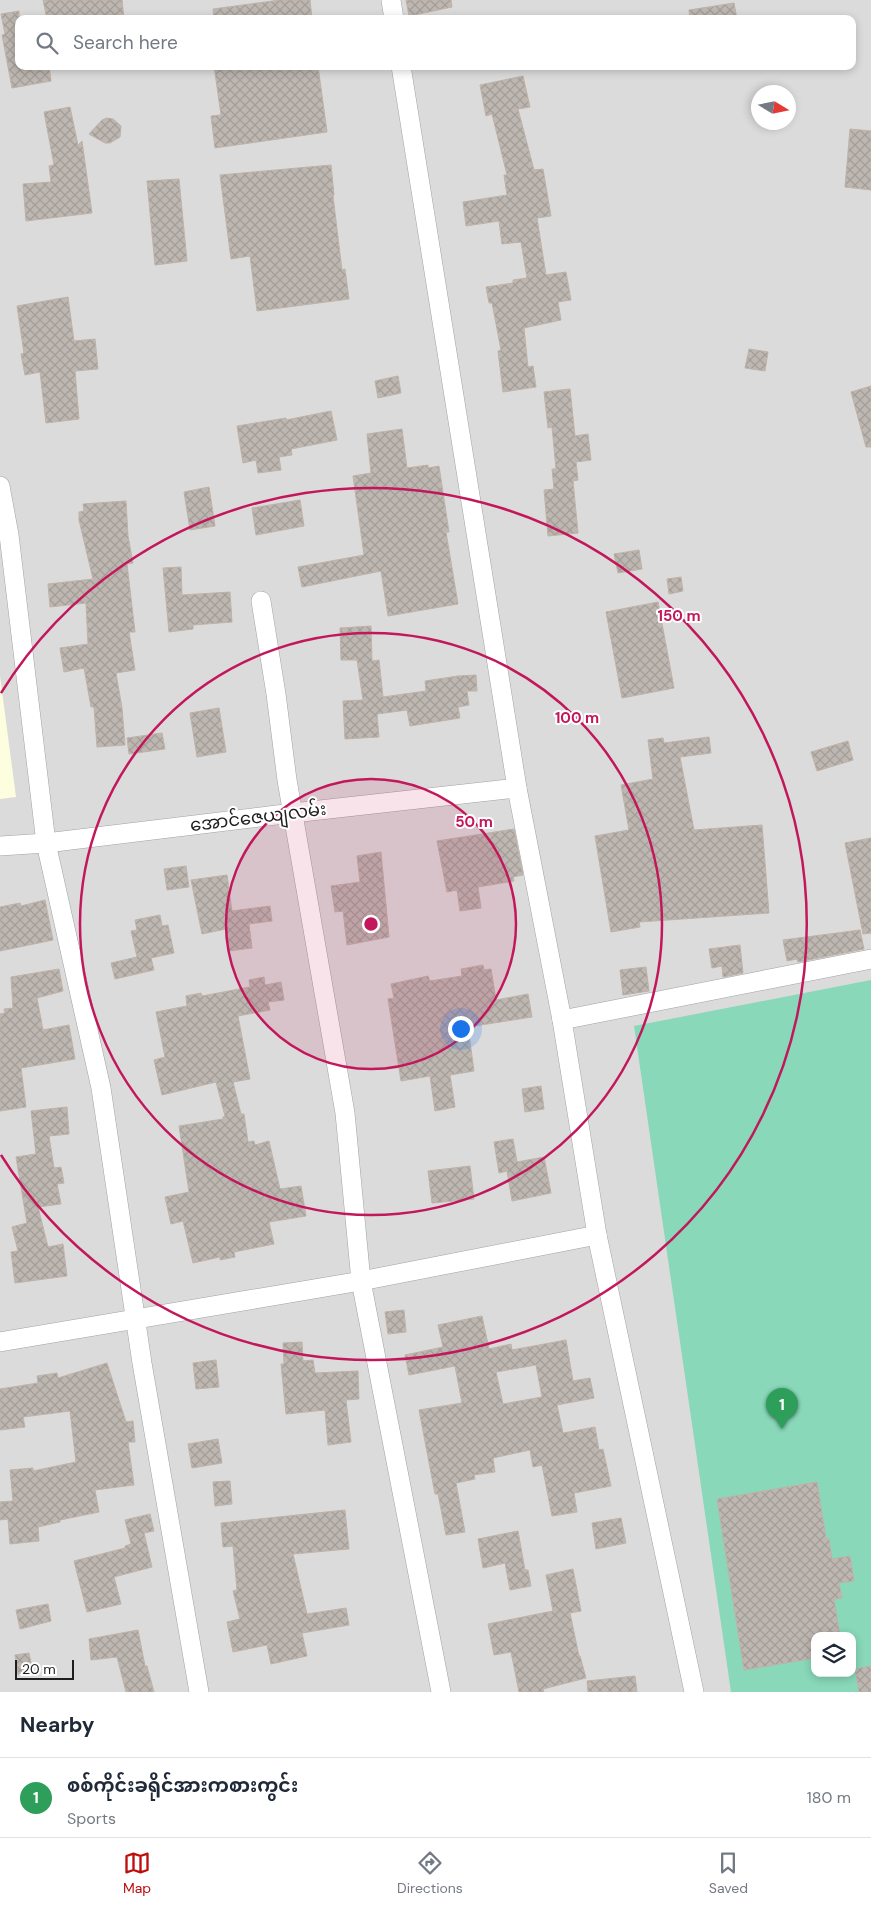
<!DOCTYPE html>
<html lang="en">
<head>
<meta charset="utf-8">
<style>
	body { margin:0; font-family:"DM Sans","Noto Sans Myanmar",sans-serif; background:#f6f6f7; color:#1f2937 }
	.controls { position:absolute; right:15px; bottom:15px; display:grid; overflow:hidden; border-radius:10px; box-shadow:0 2px 8px #0003 }
	.controls button { width:45px; height:45px; display:grid; place-items:center; padding:0; border:0; border-bottom:1px solid #e0e1e3; background:#fff; color:#1f2937; font:25px sans-serif }
	.compass { position:absolute; left:751px; top:85px; width:45px; height:45px; border-radius:50%; background:#fff; box-shadow:0 2px 8px #0003; rotate:100deg }
	.scale { position:absolute; left:15px; bottom:12px; width:59px; box-sizing:border-box; padding-left:5px; border:2px solid #1e1e1e; border-top:0; font-size:14px; line-height:18px; white-space:nowrap; color:#1e1e1e; -webkit-text-stroke:4px #fff; paint-order:stroke }
	.you { position:absolute; left:460px; top:1028px; width:18px; height:18px; margin:-12px; border:4px solid #fff; border-radius:50%; background:#1a73e8; box-shadow:0 0 0 8px #1a73e833 }
	.badge { display:grid; place-items:center; width:32px; height:32px; border-radius:50%; background:#bd0e0e; color:#fff; font-size:16px; font-weight:700 }
	.pin { position:absolute; translate:-50% -41px; filter:drop-shadow(0 1px 2px #0008) }
	.pin::after { content:''; position:absolute; top:26px; width:18px; height:15px; background:inherit; clip-path:polygon(0 0,100% 0,50% 100%) }
	.list { margin:0; padding:0; list-style:none }
	h2 { display:flex; justify-content:space-between; align-items:center; height:65px; margin:0; padding:0 20px; font-size:21px }
	h2 small { font-size:16px; font-weight:400; color:#747a83 }
	.list li { display:grid; grid-template-columns:32px 1fr auto; gap:15px; align-items:center; box-sizing:border-box; height:80px; padding:0 20px; border-top:1px solid #e0e1e3 }
	.list b { display:block; font-size:19px; white-space:nowrap }
	.list p { margin:0; font-size:16px; white-space:nowrap; color:#747a83 }
	.list em { font-size:16px; font-style:normal; color:#747a83 }
	.icon { flex:none; width:28px; height:28px; fill:none; stroke:currentColor; stroke-width:2; stroke-linecap:round; stroke-linejoin:round }
	.map { position:relative; flex:none; width:871px; height:1692px; overflow:hidden }
	.search { position:absolute; background:#fff; box-shadow:0 2px 8px #0003; left:15px; right:15px; top:15px; height:55px; display:flex; align-items:center; gap:12px; box-sizing:border-box; padding:0 18px; border-radius:10px; color:#747a83; font-size:19px }
	.sheet { height:145px; background:#fff }
	nav { display:flex; justify-content:space-around; align-items:center; box-sizing:border-box; height:70px; border-top:1px solid #e0e1e3; background:#fff; font-size:14px; color:#747a83 }
	nav a { display:grid; justify-items:center; gap:2px }
	nav .on { color:#bd0e0e }
	.map>svg:first-child { display:block }
</style>
</head>
<body>
<div class="map">
<svg width="871" height="1692" viewBox="0 0 871 1692">
	<defs>
		<pattern id="building-cross-hatch" width="8" height="8" patternUnits="userSpaceOnUse" patternTransform="scale(1.25)"><rect width="8" height="8" fill="#beb7b1"/><path d="M0 0l8 8M0 8l8-8" fill="none" stroke="#a39d98"/></pattern>
	</defs>
	<rect width="100%" height="100%" fill="#eeebe4"/>
	<path fill="#dcdbdb" fill-rule="evenodd" d="M0,0H871V1692H0ZM19,19H852V66H19ZM758,92H788V122H758ZM815,1636H852V1673H815Z"/>
	<polygon fill="#fdfddf" points="0,676 16,797 0,799"/>
	<path fill="#88d8b9" fill-rule="evenodd" d="M871,980V1692H731L634,1026ZM815,1636H852V1673H815Z"/>
	<g fill="url(#building-cross-hatch)" stroke="#bfb2a8" fill-rule="evenodd">
		<polygon points="43,0 122,0 124,19 47,19"/>
		<polygon points="280,0 310,0 312,19 214,19 213,9"/>
		<polygon points="406,0 451,0 452,7 409,16"/>
		<polygon points="734,3 737,19 690,19 689,10"/>
		<polygon points="19,11 19,66 49,66 51,81 12,88 2,35 5,34 1,14"/>
		<polygon points="214,66 318,66 327,132 215,148 211,116 221,115"/>
		<polygon points="523,76 530,107 518,109 534,170 543,169 551,216 537,218 546,275 566,272 571,300 558,302 561,320 524,328 528,367 533,366 536,387 503,392 498,351 501,350 492,303 489,303 486,287 513,283 513,280 527,278 521,242 502,244 499,221 466,226 463,202 507,195 504,175 507,175 492,114 486,116 480,85"/>
		<polygon points="70,107 78,145 82,141 92,213 26,221 23,184 51,182 49,166 54,165 44,112"/>
		<polygon points="107,118 113,119 121,126 120,137 110,143 105,143 89,134 102,120"/>
		<polygon points="850,129 871,131 871,190 845,187"/>
		<polygon points="331,165 334,195 333,196 342,270 345,269 349,299 257,311 250,256 231,259 220,175"/>
		<polygon points="179,179 187,261 155,265 147,181"/>
		<polygon points="68,297 74,341 95,339 98,369 75,371 79,419 46,423 40,372 25,375 21,354 24,353 17,306"/>
		<polygon points="749,349 768,352 765,371 745,368"/>
		<polygon points="398,376 401,393 378,398 375,381"/>
		<polygon points="871,386 871,447 866,447 851,392"/>
		<polygon points="570,389 575,436 588,434 591,460 576,462 578,480 573,481 578,533 548,536 544,490 554,489 552,469 556,469 552,427 548,428 544,392"/>
		<polygon points="331,411 337,440 291,449 292,455 279,457 281,470 258,473 256,460 243,463 237,426 286,418 286,420"/>
		<polygon points="402,429 407,468 428,465 428,468 439,466 449,532 446,532 458,604 388,616 381,571 302,587 298,567 364,555 353,476 371,473 367,434"/>
		<polygon points="209,487 215,526 190,530 184,492"/>
		<polygon points="300,500 304,526 256,535 252,508"/>
		<polygon points="126,501 128,536 133,563 127,564 135,632 129,632 135,670 116,673 122,708 125,745 97,747 94,707 91,707 84,668 64,672 60,648 88,644 86,603 50,607 48,584 93,579 79,520 79,512 84,511 83,504"/>
		<polygon points="639,550 642,569 618,573 614,554"/>
		<polygon points="181,567 182,595 230,592 232,622 193,625 193,629 169,632 163,568"/>
		<polygon points="681,577 683,591 669,594 667,579"/>
		<polygon points="658,602 674,688 622,698 606,612"/>
		<polygon points="371,626 372,661 379,660 383,697 426,691 425,681 458,676 476,675 477,691 467,691 469,705 458,707 460,718 410,726 407,710 377,714 379,737 345,739 343,701 363,700 357,660 341,660 340,628"/>
		<polygon points="219,708 226,752 197,757 190,713"/>
		<polygon points="162,733 165,749 129,754 127,738"/>
		<polygon points="709,737 711,753 680,757 694,830 762,825 769,913 639,922 640,927 611,932 595,836 629,830 621,785 653,779 648,740 663,738 664,743"/>
		<polygon points="848,741 853,760 817,771 811,752"/>
		<polygon points="514,829 523,875 513,877 514,881 478,887 481,908 460,911 457,890 447,892 437,841"/>
		<polygon points="871,838 871,933 863,934 845,843"/>
		<polygon points="381,852 389,937 347,945 343,911 335,912 331,886 360,882 357,856"/>
		<polygon points="186,866 189,887 167,890 164,869"/>
		<polygon points="227,875 232,911 270,906 272,921 249,924 252,948 229,951 226,929 202,934 191,880"/>
		<polygon points="45,900 53,940 0,951 0,907 20,903 21,906"/>
		<polygon points="160,915 162,926 168,925 174,953 151,958 154,970 115,979 111,963 137,957 131,931 137,930 135,920"/>
		<polygon points="860,930 864,949 798,962 797,959 787,961 783,940"/>
		<polygon points="740,945 743,973 723,977 722,966 712,968 709,949"/>
		<polygon points="483,965 484,970 491,969 496,1000 528,994 532,1017 468,1027 474,1071 450,1075 455,1107 435,1111 430,1076 401,1081 388,999 394,998 391,984 428,976 430,981 462,976 461,969"/>
		<polygon points="646,967 649,991 623,995 620,970"/>
		<polygon points="59,969 63,991 37,998 43,1030 69,1025 75,1059 21,1068 26,1107 0,1111 0,1014 5,1013 4,1009 13,1008 11,977"/>
		<polygon points="264,977 265,985 281,982 284,1000 268,1002 270,1010 238,1016 250,1079 233,1082 241,1114 244,1114 248,1142 254,1141 255,1145 269,1141 280,1189 301,1186 306,1216 269,1222 274,1244 234,1252 235,1257 220,1260 220,1257 193,1263 183,1221 171,1224 165,1197 189,1192 179,1126 223,1119 223,1117 225,1116 216,1082 162,1095 154,1060 165,1057 156,1012 187,1006 186,996 201,993 202,996 250,987 249,980"/>
		<polygon points="541,1086 544,1109 525,1112 522,1089"/>
		<polygon points="67,1107 69,1134 49,1136 54,1168 61,1167 64,1183 57,1184 61,1204 38,1207 48,1247 63,1244 67,1276 15,1283 11,1252 18,1251 12,1227 27,1223 16,1157 36,1154 31,1111"/>
		<polygon points="513,1139 517,1162 544,1157 551,1193 512,1201 507,1171 499,1173 494,1142"/>
		<polygon points="470,1166 474,1199 432,1203 428,1171"/>
		<polygon points="404,1310 406,1332 388,1334 385,1312"/>
		<path d="M482,1316L489,1349L511,1344L512,1350L566,1340L573,1381L590,1378L594,1398L557,1405L563,1433L595,1427L599,1450L603,1449L611,1486L574,1493L577,1512L552,1516L542,1465L533,1467L530,1450L493,1458L495,1472L474,1475L475,1479L456,1483L465,1532L446,1535L438,1494H435L419,1410L462,1403L455,1366L409,1375L405,1355L443,1347L438,1325ZM536,1365L542,1397L503,1404L496,1372Z"/>
		<polygon points="302,1342 303,1361 313,1360 315,1373 358,1371 359,1399 346,1400 351,1442 328,1445 325,1410 286,1414 281,1364 284,1364 283,1343"/>
		<polygon points="216,1360 219,1387 196,1389 193,1363"/>
		<polygon points="107,1363 126,1422 133,1421 135,1442 128,1442 134,1485 95,1490 99,1512 60,1520 60,1522 38,1527 39,1541 10,1544 8,1519 0,1520 0,1502 13,1501 10,1470 33,1468 33,1471 76,1462 70,1411 23,1417 25,1427 0,1430 0,1389 38,1383 37,1376 57,1373 58,1378"/>
		<polygon points="218,1439 222,1463 192,1468 188,1444"/>
		<polygon points="230,1481 232,1504 215,1506 213,1482"/>
		<polygon points="817,1482 826,1539 829,1539 832,1559 850,1556 854,1581 839,1583 842,1598 834,1599 840,1636 815,1636 815,1658 744,1670 717,1499"/>
		<polygon points="345,1510 349,1549 293,1554 307,1614 346,1608 349,1625 302,1633 307,1656 271,1664 267,1645 233,1652 227,1622 240,1619 233,1591 237,1590 233,1546 223,1547 221,1523"/>
		<polygon points="150,1514 154,1531 144,1533 152,1567 114,1577 121,1604 87,1612 74,1561 125,1548 125,1546 131,1544 125,1520"/>
		<polygon points="621,1518 626,1543 596,1549 592,1523"/>
		<polygon points="518,1531 525,1570 528,1570 531,1586 510,1590 505,1563 483,1568 478,1539"/>
		<polygon points="573,1569 581,1611 570,1613 579,1656 580,1656 586,1678 543,1689 544,1692 519,1692 511,1652 494,1655 488,1624 553,1611 546,1575"/>
		<polygon points="48,1604 51,1621 20,1629 16,1610"/>
		<polygon points="138,1630 145,1666 147,1666 154,1692 126,1692 117,1657 91,1660 89,1639"/>
		<polygon points="29,1653 33,1672 18,1675 15,1655"/>
		<polygon points="871,1666 871,1692 859,1692 855,1669"/>
		<polygon points="635,1676 637,1692 588,1692 587,1681"/>
	</g>
	<g fill="none" stroke-linecap="round" stroke-linejoin="round">
		<defs>
			<g id="minor">
				<polyline points="391,0 394,19"/>
				<polyline points="401,66 517,788 562,1020 597,1235 694,1692"/>
				<polyline points="0,486 9,535 46,843 101,1088 142,1363 199,1692"/>
				<polyline points="261,601 276,694 287,780 345,1113 361,1281 441,1692"/>
				<polyline points="0,846 46,843 293,813 517,788"/>
				<polyline points="562,1020 871,959"/>
				<polyline points="0,1342 361,1281 597,1235"/>
			</g>
		</defs>
		<use href="#minor" stroke="#a2a2a2" stroke-width="20"/>
		<use href="#minor" stroke="#fff" stroke-width="19"/>
	</g>
	<circle cx="371" cy="924" r="145" fill="#c2185b" fill-opacity=".12"/>
	<g fill="none" stroke="#c2185b" stroke-width="2.5">
		<circle cx="371" cy="924" r="145"/>
		<circle cx="371" cy="924" r="291"/>
		<path d="M1 693A436 436 0 1 1 1 1155"/>
	</g>
	<g text-anchor="middle" stroke-width="4" stroke-linejoin="round" paint-order="stroke">
		<g font-size="18" fill="#1e1e1e" stroke="#fff">
			<text transform="translate(258 817) rotate(-7)" y="6">အောင်ဇေယျလမ်း</text>
		</g>
	</g>
	<circle cx="371" cy="924" r="8" fill="#c2185b" stroke="#fff" stroke-width="2.5"/>
	<g font-size="15" text-anchor="middle" font-weight="bold" fill="#c2185b" stroke="#fff" stroke-width="4" stroke-linejoin="round" paint-order="stroke">
		<text x="679" y="621">150 m</text>
		<text x="577" y="723">100 m</text>
		<text x="474" y="827">50 m</text>
	</g>
</svg>
<div class="controls">
<button><svg class="icon" aria-label="layers" viewBox="0 0 24 24"><path d="M12 4l9 5-9 5-9-5zM3 14l9 5 9-5"/></svg></button>
</div>
<svg class="compass" viewBox="-18 -18 36 36"><path d="M0-13l5 13h-10z" fill="#e53935"/><path d="M0 13l5-13h-10z" fill="#747a83"/></svg>
<div class="scale">20 m</div>
<div class="you"></div>
<div class="pin badge" style="left:782px;top:1429px;background:#2e9e5b">1</div>
<div class="search"><svg class="icon" aria-label="search" viewBox="0 0 24 24"><circle cx="10" cy="10" r="6"/><path d="M15 15l6 6"/></svg>Search here</div>
</div>
<section class="sheet">
<h2>Nearby<small></small></h2>
<ul class="list">
<li><span class="badge" style="background:#2e9e5b">1</span><div><b>စစ်ကိုင်းခရိုင်အားကစားကွင်း</b><p>Sports</p></div><em>180 m</em></li>
</ul>
</section>
<nav>
<a class="on"><svg class="icon" aria-label="map" viewBox="0 0 24 24"><path d="M3 6l6-2 6 2 6-2v14l-6 2-6-2-6 2zM9 4v14M15 6v14"/></svg>Map</a>
<a><svg class="icon" aria-label="directions" viewBox="0 0 24 24"><path d="M12 3l9 9-9 9-9-9zM9 14v-3h6M13 9l2 2-2 2"/></svg>Directions</a>
<a><svg class="icon" aria-label="saved" viewBox="0 0 24 24"><path d="M7 4h10v16l-5-4-5 4z"/></svg>Saved</a>
</nav>
</body>
</html>
